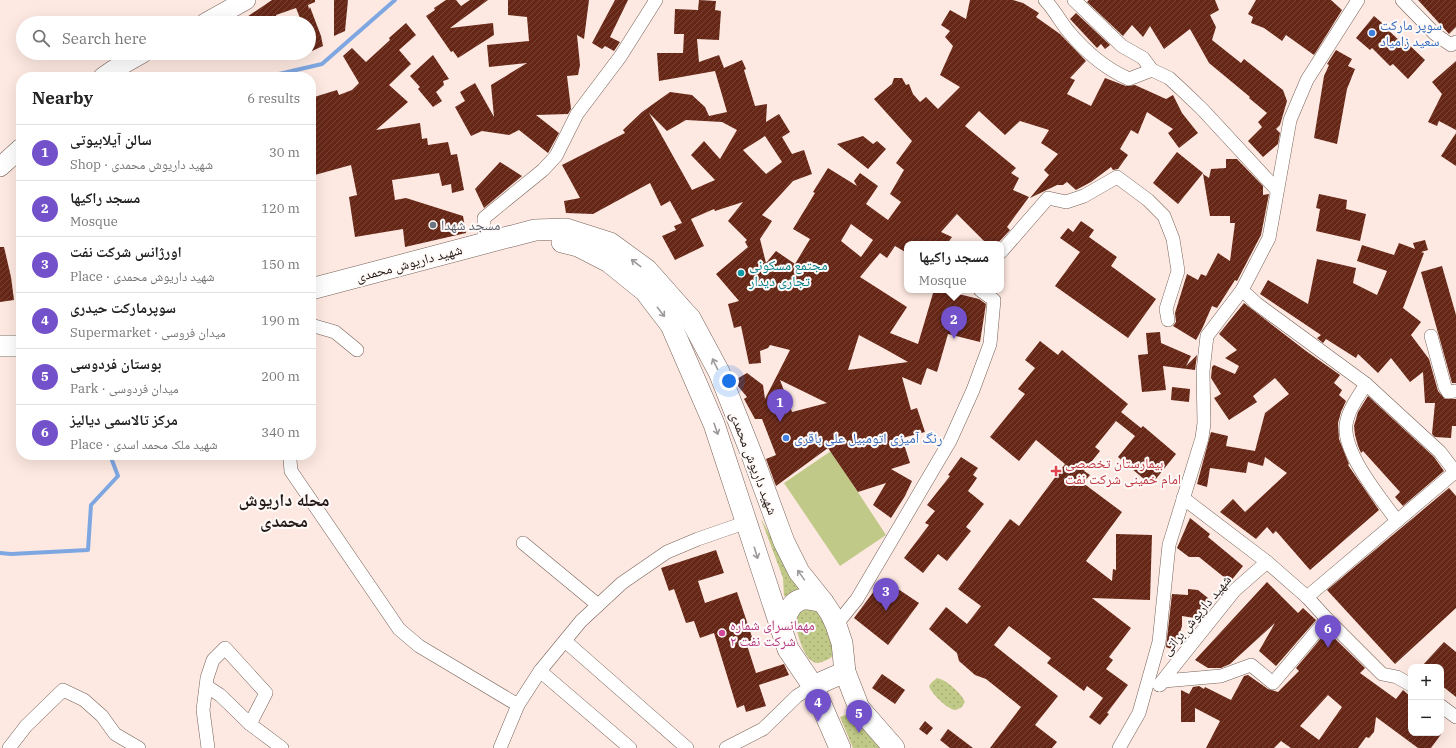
<!DOCTYPE html>
<html lang="en">
<head>
<meta charset="utf-8">
<style>
	body { margin:0; font-family:"IBM Plex Serif","Noto Naskh Arabic",serif; background:#f6f6f6; color:#222 }
	.controls { position:absolute; right:12px; bottom:12px; display:grid; overflow:hidden; border-radius:8px; box-shadow:0 4px 16px #0002 }
	.controls button { width:36px; height:36px; display:grid; place-items:center; padding:0; border:0; border-bottom:1px solid #e0e0e0; background:#fff; color:#222; font:20px sans-serif }
	.you { position:absolute; left:729px; top:381px; width:14px; height:14px; margin:-10px; border:3px solid #fff; border-radius:50%; background:#1a73e8; box-shadow:0 0 0 6px #1a73e833 }
	.badge { display:grid; place-items:center; width:26px; height:26px; border-radius:50%; background:#7251cb; color:#fff; font-size:13px; font-weight:700 }
	.pin { position:absolute; translate:-50% -33px; filter:drop-shadow(0 1px 2px #0008) }
	.pin::after { content:''; position:absolute; top:21px; width:14px; height:12px; background:inherit; clip-path:polygon(0 0,100% 0,50% 100%) }
	.popup { position:absolute; left:904px; top:241px; width:100px; height:52px; box-sizing:border-box; display:grid; place-content:center; border-radius:8px; background:#fff; filter:drop-shadow(0 1px 3px #0005); font-size:13px; white-space:nowrap; color:#767676 }
	.popup b { font-size:15px; color:#222 }
	.popup::after { content:''; position:absolute; left:50%; top:100%; margin-left:-8px; border:8px solid transparent; border-top-color:#fff }
	.list { margin:0; padding:0; list-style:none }
	h2 { display:flex; justify-content:space-between; align-items:center; height:52px; margin:0; padding:0 16px; font-size:17px }
	h2 small { font-size:13px; font-weight:400; color:#767676 }
	.list li { display:grid; grid-template-columns:26px 1fr auto; gap:12px; align-items:center; box-sizing:border-box; height:56px; padding:0 16px; border-top:1px solid #e0e0e0 }
	.list b { display:block; font-size:15px; white-space:nowrap }
	.list p { margin:0; font-size:13px; white-space:nowrap; color:#767676 }
	.list em { font-size:13px; font-style:normal; color:#767676 }
	.icon { flex:none; width:22px; height:22px; fill:none; stroke:currentColor; stroke-width:2; stroke-linecap:round; stroke-linejoin:round }
	.map { position:relative; flex:none; width:1456px; height:748px; overflow:hidden }
	.search { position:absolute; background:#fff; box-shadow:0 4px 16px #0002; left:16px; top:16px; width:300px; height:44px; display:flex; align-items:center; gap:10px; box-sizing:border-box; padding:0 14px; border-radius:22px; color:#767676; font-size:15px }
	.panel { position:absolute; background:#fff; box-shadow:0 4px 16px #0002; left:16px; top:72px; width:300px; height:388px; border-radius:16px }
	.map>svg:first-child { display:block }
</style>
</head>
<body>
<div class="map">
<svg width="1456" height="748" viewBox="0 0 1456 748">
	<defs>
		<pattern id="grass-dots" width="8" height="8" patternUnits="userSpaceOnUse"><rect width="8" height="8" fill="#c0c987"/><path d="M2 2h.1M6 6h.1" fill="none" stroke="#a5ac74" stroke-width="1.8" stroke-linecap="round"/></pattern>
		<pattern id="building-hatch" width="6" height="6" patternUnits="userSpaceOnUse"><rect width="6" height="6" fill="#672717"/><path d="M-1 1l2-2M0 6l6-6M5 7l2-2" fill="none" stroke="#784538"/></pattern>
	</defs>
	<rect width="100%" height="100%" fill="#fde9e1"/>
	<g fill="url(#grass-dots)">
		<polygon points="761,519 783,558 805,588 791,596 784,596 783,578"/>
		<path d="M801,609L822,610L835,651C833,657 830,659 824,661C820,663 816,664 812,661C804,657 795,630 796,620C796,617 799,612 801,609Z"/>
		<path d="M937,678C947,680 961,693 965,702L961,708C959,708 957,710 955,710C947,709 931,693 929,686L932,682Z"/>
		<polygon points="853,712 884,748 853,748 840,717"/>
	</g>
	<polygon fill="#c0c987" points="831,451 886,535 840,566 784,483"/>
	<g fill="none" stroke-linecap="round" stroke-linejoin="round">
		<g stroke="#7ea7e1" stroke-width="4">
			<polyline points="266,77 322,64 395,0"/>
			<polyline points="0,553 11,554 88,550 91,505 118,476 110,455"/>
		</g>
	</g>
	<g fill="url(#building-hatch)" fill-rule="evenodd">
		<polygon points="272,0 315,0 315,2 308,5 309,9 310,7 321,36 323,46 312,51 309,42 309,23 302,23 296,8 276,15 278,23 238,23"/>
		<polygon points="334,0 348,0 345,31 334,36"/>
		<polygon points="446,0 456,0 461,6 470,0 488,0 450,28 493,23 494,35 458,58 453,51 451,52 426,16 435,10 434,8"/>
		<polygon points="508,0 589,0 584,39 577,35 580,65 578,75 567,76 571,109 568,114 536,115 559,133 548,153 519,130 509,135 482,131 471,136 455,107 465,101 460,92 475,83 494,117 491,85 527,63 489,67 487,45 529,41 527,17 508,15"/>
		<polygon points="615,0 628,0 610,37 620,42 614,51 605,46 602,49 592,43"/>
		<path d="M699,0L716,1L715,10L721,11L719,40L697,39L699,62L719,55L724,68L742,60L746,69L744,70L755,106L767,104L766,122L779,114L790,132L782,137L792,154L804,150L812,174L793,181L762,215L772,221L760,239L766,263L776,251L795,264L810,239L793,229L815,193L813,192L828,168L857,186L854,181L860,173L878,186L866,204L888,220L901,202L890,194L904,170L896,163L912,141L874,99L892,84L894,78H902L906,85L909,84L913,94L920,102L926,97L938,109L960,87L940,75L953,46L945,37L950,31L941,25L950,10L966,19L970,0H1013L1023,3L1039,13L1036,17L1060,34L1086,61L1070,78L1075,80L1067,94L1091,106L1105,78L1126,86L1135,85L1166,99L1173,95L1182,113L1198,133L1179,148L1168,133L1173,129L1147,112L1138,134L1131,130L1120,149L1128,155L1118,169L1113,170L1111,167L1091,182L1076,190L1067,182L1063,185H1057L1030,198L1049,175L1044,170L1058,154L1041,143L1049,130L1020,121L1005,135L979,111L965,126L1016,168L1011,173L1019,178L1013,190L1029,197L1007,227L1010,230L997,244H987L957,214L941,232L952,237L947,244H907V253L895,246L887,258L880,253L860,277L907,307L890,333L918,344L934,290H942L979,299L986,304L980,342L948,334L937,372L927,368L921,385L902,377L911,410L917,408L925,432L902,438L910,463L891,469L912,481L905,496L891,518L873,505L886,483L858,492L828,448L776,486L766,459L776,455L762,419H755L744,399L747,397L737,385L735,380L747,373L763,385L765,399L790,350L770,345L768,348L760,351L761,363L749,364L741,326L734,328L728,304L739,301L716,274L748,247L745,242L747,240L728,221L743,202L715,211L714,209L691,219L704,246L675,260L662,236L676,230L674,226L682,223L670,201L661,206L650,183L593,214L566,213L564,201L580,198L562,165L625,133L623,130L642,112L670,92L692,95L705,107L709,116L727,112L715,71L659,81L657,53H683L684,34H674L675,9L698,10ZM649,113L667,131L686,120L722,122L737,130L720,159L704,141L691,155L715,180L692,190ZM765,136L782,162L766,174L743,150ZM851,224L873,240L861,257L841,241ZM859,335L885,349L908,362L848,370ZM780,380L827,403L792,412Z"/>
		<polygon points="1089,0 1215,0 1219,10 1210,15 1216,27 1212,40 1241,63 1244,59 1283,90 1287,101 1280,125 1276,129 1280,133 1278,144 1263,157 1248,141 1262,127 1258,122 1267,113 1249,98 1250,97 1209,63 1190,29 1164,49 1150,26 1143,37 1132,25 1123,36 1087,2"/>
		<polygon points="1256,0 1331,0 1342,10 1314,55 1286,35 1282,41 1264,28 1251,23 1253,17 1248,14"/>
		<polygon points="1418,0 1456,0 1456,27 1449,34"/>
		<polygon points="1076,13 1110,45 1105,49 1101,44 1097,48 1070,19"/>
		<polygon points="1374,16 1388,28 1387,29 1402,43 1404,40 1425,60 1408,79 1393,64 1390,66 1372,48 1370,50 1356,38"/>
		<polygon points="406,23 416,35 399,50 411,64 389,85 408,102 376,130 420,123 422,139 427,138 428,145 448,142 451,155 457,154 464,190 452,193 451,184 442,186 439,173 392,180 395,200 406,198 463,216 466,233 405,247 403,229 355,237 349,197 357,195 351,165 311,176 311,149 316,148 311,129 311,98 337,90 339,95 352,90 359,83 343,56 352,48 366,62 390,40 389,38"/>
		<polygon points="1336,50 1352,59 1348,66 1355,69 1347,89 1337,144 1314,138 1324,76 1329,65 1327,64"/>
		<polygon points="433,55 449,79 443,81 444,85 436,92 442,101 433,107 418,89 420,87 410,76"/>
		<polygon points="1456,61 1456,130 1439,121 1437,126 1428,122 1442,94 1432,82"/>
		<polygon points="1456,133 1456,166 1441,156"/>
		<polygon points="863,136 873,144 877,141 886,149 868,169 837,144"/>
		<polygon points="1177,152 1203,173 1178,204 1153,183"/>
		<polygon points="1226,159 1237,159 1263,186 1263,195 1269,194 1261,235 1237,281 1235,280 1217,308 1212,306 1202,329 1196,340 1173,326 1176,322 1175,313 1187,274 1198,280 1201,274 1206,276 1218,253 1230,261 1235,223 1230,223 1230,216 1210,216 1203,174 1209,178 1211,169 1226,168"/>
		<polygon points="500,162 522,176 484,208 475,189"/>
		<polygon points="1319,194 1347,200 1346,209 1366,214 1360,241 1316,231 1320,209 1316,208"/>
		<polygon points="1081,221 1094,230 1089,237 1117,257 1111,266 1156,299 1128,338 1055,286 1080,252 1060,238 1068,228 1073,232"/>
		<polygon points="1425,240 1428,250 1421,252 1424,253 1403,308 1421,322 1411,335 1429,359 1438,391 1445,399 1456,399 1456,426 1452,426 1451,438 1435,437 1432,434 1435,403 1425,403 1423,372 1410,382 1391,358 1378,373 1358,354 1356,358 1326,339 1323,343 1317,338 1321,335 1260,294 1268,280 1308,304 1317,259 1356,268 1353,283 1377,295 1387,271 1357,261 1362,245 1394,255 1399,243 1415,249 1413,243"/>
		<polygon points="0,247 4,247 11,277 14,300 0,302"/>
		<polygon points="1442,266 1456,315 1456,383 1452,383 1421,272"/>
		<polygon points="1244,303 1306,351 1340,375 1334,383 1342,390 1339,395 1346,401 1341,412 1338,423 1339,439 1349,464 1348,465 1379,510 1310,570 1276,531 1273,534 1267,527 1256,539 1220,512 1233,499 1245,512 1287,473 1265,457 1263,466 1248,462 1246,473 1210,468 1207,487 1197,484 1211,432 1228,436 1226,446 1255,451 1265,413 1289,394 1275,378 1253,396 1257,402 1229,420 1214,398 1221,394 1211,378 1212,367 1214,365 1235,374 1239,366 1225,358 1237,350 1219,334"/>
		<polygon points="1160,332 1161,343 1191,356 1186,366 1197,355 1195,370 1163,366 1166,390 1142,392 1138,355 1148,354 1146,333"/>
		<polygon points="1040,341 1058,355 1062,350 1128,404 1121,412 1141,428 1143,426 1176,454 1151,485 1118,457 1135,436 1116,421 1095,447 1100,451 1084,471 1090,475 1083,483 1122,512 1086,561 1112,581 1113,569 1116,570 1116,534 1152,535 1150,600 1092,598 1131,628 1109,657 1113,660 1106,669 1128,685 1107,713 1109,714 1100,725 1089,717 1103,698 1087,686 1084,691 1047,663 1051,658 1009,626 994,645 1058,696 1035,725 1057,742 1052,748 990,748 1021,707 986,679 975,675 959,661 957,653 929,629 946,607 967,624 981,606 958,589 1010,519 1019,526 1065,464 1036,440 1019,461 990,437 1025,394 1018,389 1035,368 1025,360"/>
		<polygon points="1172,387 1190,389 1189,402 1171,400"/>
		<polygon points="1368,396 1434,457 1444,471 1403,506 1395,497 1400,492 1363,451 1361,453 1358,446 1355,435 1354,426 1358,412"/>
		<polygon points="961,457 978,468 973,475 977,478 968,491 984,504 966,527 971,531 947,561 938,554 923,573 904,558 929,525 925,523 935,511 927,505 950,476 948,475"/>
		<polygon points="1449,488 1456,496 1456,608 1395,664 1327,590"/>
		<polygon points="1190,518 1210,534 1208,537 1243,566 1230,582 1199,557 1189,557 1177,548"/>
		<polygon points="716,550 724,573 698,581 705,603 737,592 753,640 746,642 756,673 784,664 789,675 759,685 766,706 746,712 744,705 737,708 714,633 700,638 694,621 686,623 674,589 669,591 661,568"/>
		<polygon points="883,579 919,603 888,645 854,618"/>
		<polygon points="1267,582 1298,613 1303,608 1316,620 1276,666 1259,651 1275,623 1230,664 1221,668 1208,668 1195,660"/>
		<polygon points="1188,589 1198,590 1208,598 1195,618 1182,616 1182,626 1174,650 1166,647 1172,594 1188,595"/>
		<path d="M1327,631L1365,668L1360,673L1396,699L1403,690L1411,697V733H1442L1431,748H1418L1376,717L1374,732L1369,738L1366,737L1358,748H1291L1281,741L1274,748H1206L1220,721L1195,708V722H1181V690L1189,694L1193,687L1199,686L1204,689L1205,687L1231,700L1244,676L1248,675L1268,689L1278,692L1299,671L1296,668ZM1328,695L1342,707L1319,740L1300,726Z"/>
		<polygon points="1444,642 1456,652 1456,697 1441,685 1441,667 1421,667"/>
		<polygon points="882,674 905,690 895,704 872,688"/>
		<polygon points="925,721 933,728 927,735 919,729"/>
		<polygon points="948,729 973,748 950,748 940,740"/>
	</g>
	<g fill="none" stroke-linecap="round" stroke-linejoin="round">
		<defs>
			<g id="street">
				<path d="M1045,0C1055,10 1060,22 1069,32C1085,51 1106,69 1129,79L1152,70L1169,78L1181,89L1202,109L1277,190"/>
				<polyline points="1074,0 1122,46 1143,58 1152,70"/>
				<polyline points="1402,0 1435,34 1451,45 1456,42"/>
				<polyline points="484,243 484,218 543,170 556,156 577,114 620,57 656,0"/>
				<polyline points="1001,252 1048,198 1066,202 1084,196 1117,177 1148,200 1164,216 1173,239 1178,271 1166,309 1168,320"/>
				<polyline points="1242,290 1257,304 1366,384 1440,452 1456,473"/>
				<polyline points="311,325 335,332 357,350"/>
				<polyline points="1431,336 1445,387 1448,392 1456,391"/>
				<path d="M1366,384C1358,397 1348,410 1346,425C1343,454 1381,498 1397,521"/>
				<polyline points="291,455 290,460 291,471 399,629 419,646 518,705 500,748"/>
				<polyline points="1183,498 1267,562 1307,597 1327,619 1382,674 1397,677 1411,685"/>
				<polyline points="523,543 598,605"/>
				<polyline points="1307,597 1455,472"/>
				<polyline points="836,625 857,599 950,441 973,390 990,344 994,300 980,290"/>
				<polyline points="565,641 687,748"/>
				<polyline points="540,671 630,748"/>
				<polyline points="1159,685 1235,590 1267,562"/>
				<polyline points="1160,685 1164,681 1221,676 1251,665 1273,683 1327,619"/>
				<polyline points="206,686 220,695 250,724 266,693 225,648 213,660 207,678 203,710 208,748"/>
				<polyline points="518,705 540,671 581,621 622,583 667,552 698,539 747,522"/>
				<polyline points="1441,706 1456,717"/>
				<polyline points="250,724 282,748"/>
				<polyline points="9,748 26,726 63,690 84,700 102,716 115,734 139,748"/>
				<polyline points="726,748 763,729 797,696 813,686"/>
				<polyline points="1119,748 1139,713 1159,642 1169,545 1202,438 1204,423 1203,371 1207,336 1242,290 1269,238 1290,120 1307,80 1358,0"/>
			</g>
			<g id="secondary">
				<polyline points="205,23 246,0"/>
				<polyline points="103,77 113,70 143,53"/>
				<polyline points="0,167 21,148"/>
			</g>
			<g id="primary">
				<polyline points="562,242 578,246 609,262 645,291 671,325 714,424 788,649 813,686 840,748"/>
				<polyline points="311,289 508,237 535,230 566,229 610,243 647,270 686,314 690,318 719,372 753,458 784,542 799,572 823,602 831,614 836,625 842,643 845,672 859,708 894,748"/>
				<polyline points="0,346 21,346"/>
				<path d="M782,631C785,618 790,598 807,599C812,599 818,601 823,602"/>
				<polyline points="813,686 845,672"/>
			</g>
		</defs>
		<use href="#street" stroke="#766158" stroke-width="14"/>
		<use href="#secondary" stroke="#766158" stroke-width="20"/>
		<use href="#primary" stroke="#766158" stroke-width="22"/>
		<use href="#street" stroke="#fff" stroke-width="13"/>
		<use href="#secondary" stroke="#fff" stroke-width="19"/>
		<use href="#primary" stroke="#fff" stroke-width="21"/>
	</g>
	<defs><path id="oneway-shaft" d="M-6 0H5M1.5-3L5.5 0L1.5 3" fill="none" stroke-width="1.6" stroke-linecap="round" stroke-linejoin="round"/></defs>
	<g stroke="#9d9998">
		<use href="#oneway-shaft" transform="translate(636 263) rotate(-143)"/>
		<use href="#oneway-shaft" transform="translate(661 312) rotate(52)"/>
		<use href="#oneway-shaft" transform="translate(715 364) rotate(-116)"/>
		<use href="#oneway-shaft" transform="translate(716 429) rotate(71)"/>
		<use href="#oneway-shaft" transform="translate(756 553) rotate(73)"/>
		<use href="#oneway-shaft" transform="translate(801 575) rotate(-125)"/>
	</g>
	<g fill="#3f7fe0" stroke="#fffaf8" stroke-width="1.5">
		<circle cx="1372" cy="33" r="4"/>
		<circle cx="786" cy="438" r="4"/>
	</g>
	<circle fill="#6b7280" stroke="#fffaf8" stroke-width="1.5" cx="433" cy="225" r="4"/>
	<circle fill="#0f9aa8" stroke="#fffaf8" stroke-width="1.5" cx="741" cy="273" r="4"/>
	<path fill="#e0444e" stroke="#fffaf8" stroke-width="1.5" d="M1054 465h4v4h4v4h-4v4h-4v-4h-4v-4h4z"/>
	<circle fill="#d1479c" stroke="#fffaf8" stroke-width="1.5" cx="722" cy="633" r="4"/>
	<g text-anchor="middle" stroke-width="4" stroke-linejoin="round" paint-order="stroke">
		<g font-size="14" fill="#366cbe" stroke="#fffaf8" text-anchor="start">
			<text x="1380" y="30">سوپر مارکت<tspan x="1380" dy="16">سعید زامیاد</tspan></text>
			<text x="794" y="443">رنگ آمیزی اتومبیل علی باقری</text>
		</g>
		<g font-size="14" fill="#5b616d" stroke="#fffaf8" text-anchor="start">
			<text x="441" y="230">مسجد شهدا</text>
		</g>
		<g font-size="14" fill="#251c19" stroke="#fffaf8">
			<text transform="translate(409 263) rotate(-15)" y="5">شهید داریوش محمدی</text>
			<text transform="translate(754 463) rotate(69)" y="5">شهید داریوش محمدی</text>
			<text transform="translate(1196 615) rotate(-50)" y="5">شهید داریوش براتی</text>
		</g>
		<g font-size="14" fill="#0d838f" stroke="#fffaf8" text-anchor="start">
			<text x="749" y="270">مجتمع مسکونی<tspan x="749" dy="16">تجاری دیدار</tspan></text>
		</g>
		<g font-size="14" fill="#be3a42" stroke="#fffaf8" text-anchor="start">
			<text x="1065" y="468">بیمارستان تخصصی<tspan x="1065" dy="16">امام خمینی شرکت نفت</tspan></text>
		</g>
		<g font-size="14" fill="#b23c85" stroke="#fffaf8" text-anchor="start">
			<text x="730" y="630">مهمانسرای شماره<tspan x="730" dy="16">۲ شرکت نفت</tspan></text>
		</g>
		<g font-size="18" font-weight="bold" fill="#251c19" stroke="#fffaf8">
			<text x="284" y="506">محله داریوش<tspan x="284" dy="21">محمدی</tspan></text>
		</g>
	</g>
</svg>
<div class="controls">
<button>+</button>
<button>−</button>
</div>
<div class="you"></div>
<div class="pin badge" style="left:780px;top:422px">1</div>
<div class="pin badge" style="left:954px;top:339px">2</div>
<div class="popup"><b>مسجد راکیها</b>Mosque</div>
<div class="pin badge" style="left:886px;top:611px">3</div>
<div class="pin badge" style="left:818px;top:722px">4</div>
<div class="pin badge" style="left:859px;top:733px">5</div>
<div class="pin badge" style="left:1328px;top:648px">6</div>
<div class="search"><svg class="icon" aria-label="search" viewBox="0 0 24 24"><circle cx="10" cy="10" r="6"/><path d="M15 15l6 6"/></svg>Search here</div>
<section class="panel">
<h2>Nearby<small>6 results</small></h2>
<ul class="list">
<li><span class="badge">1</span><div><b>سالن آیلابیوتی</b><p>Shop · شهید داریوش محمدی</p></div><em>30 m</em></li>
<li><span class="badge">2</span><div><b>مسجد راکیها</b><p>Mosque</p></div><em>120 m</em></li>
<li><span class="badge">3</span><div><b>اورژانس شرکت نفت</b><p>Place · شهید داریوش محمدی</p></div><em>150 m</em></li>
<li><span class="badge">4</span><div><b>سوپرمارکت حیدری</b><p>Supermarket · میدان فروسی</p></div><em>190 m</em></li>
<li><span class="badge">5</span><div><b>بوستان فردوسی</b><p>Park · میدان فردوسی</p></div><em>200 m</em></li>
<li><span class="badge">6</span><div><b>مرکز تالاسمی دیالیز</b><p>Place · شهید ملک محمد اسدی</p></div><em>340 m</em></li>
</ul>
</section>
</div>
</body>
</html>
